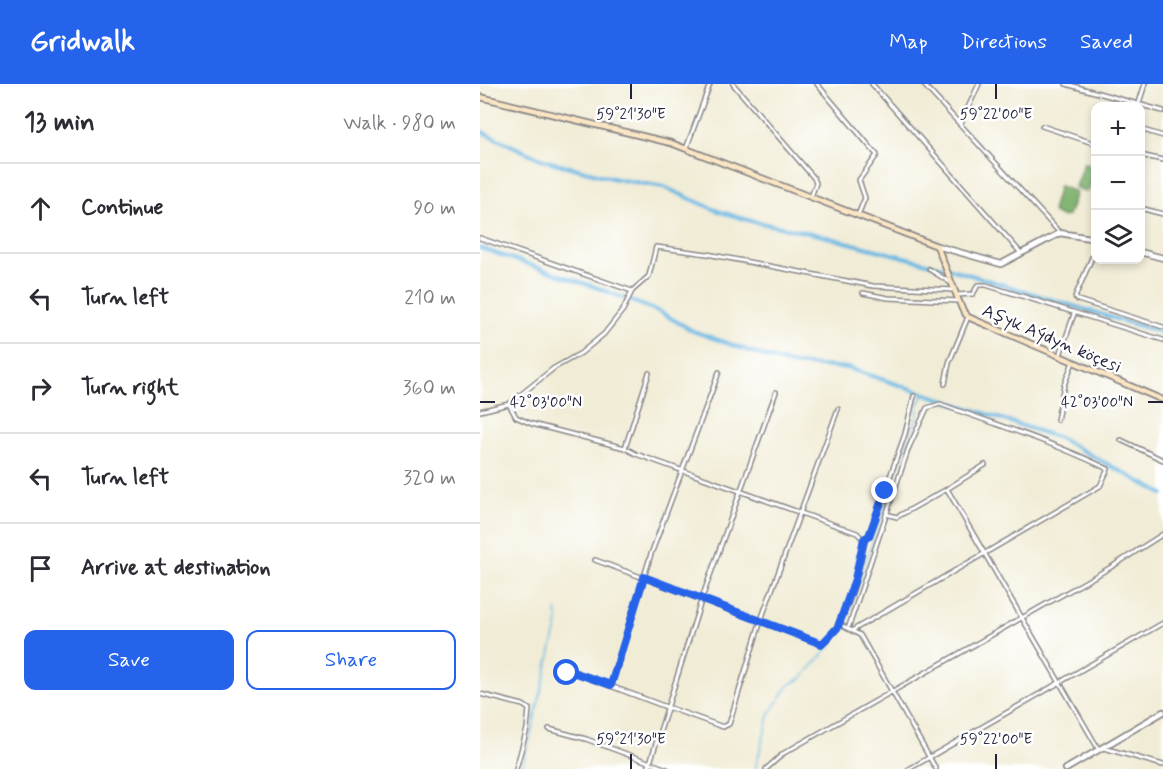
<!DOCTYPE html>
<html lang="en">
<head>
<meta charset="utf-8">
<style>
	body { margin:0; font-family:Mynerve,sans-serif; background:#f7f7f7; color:#2b2b33 }
	.controls { position:absolute; right:18px; top:18px; display:grid; overflow:hidden; border-radius:12px; box-shadow:0 3px 9px #0003 }
	.controls button { width:54px; height:54px; display:grid; place-items:center; padding:0; border:0; border-bottom:2px solid #e1e1e2; background:#fff; color:#2b2b33; font:30px sans-serif }
	.stop { position:absolute; width:18px; height:18px; margin:-14px; border:4px solid #2563eb; border-radius:50%; background:#fff }
	.stop.end { background:#2563eb; border-color:#fff; box-shadow:0 2px 6px #0008 }
	.list { margin:0; padding:0; list-style:none }
	h2 { display:flex; justify-content:space-between; align-items:center; height:78px; margin:0; padding:0 24px; font-size:26px }
	h2 small { font-size:20px; font-weight:400; color:#7c7c81 }
	.list li { display:grid; grid-template-columns:39px 1fr auto; gap:18px; align-items:center; box-sizing:border-box; height:90px; padding:0 24px; border-top:2px solid #e1e1e2 }
	.list b { display:block; font-size:22px; white-space:nowrap }
	.list em { font-size:20px; font-style:normal; color:#7c7c81 }
	.actions { display:flex; gap:12px; padding:18px 24px }
	.actions a { flex:1; padding:14px 0; border:2px solid #2563eb; border-radius:12px; text-align:center; font-size:21px; color:#2563eb }
	.actions .main { background:#2563eb; color:#fff }
	.icon { flex:none; width:33px; height:33px; fill:none; stroke:currentColor; stroke-width:2; stroke-linecap:round; stroke-linejoin:round }
	.map { position:relative; flex:none; width:683px; height:685px; overflow:hidden }
	header { display:flex; align-items:center; gap:36px; box-sizing:border-box; height:84px; padding:0 30px; background:#2563eb; color:#fff }
	header strong { font-size:28px }
	nav { display:flex; gap:33px; margin-inline-start:auto; font-size:21px }
	main { display:flex }
	aside { flex:1; background:#fff }
	.map>svg:first-child { display:block }
</style>
</head>
<body>
<header>
<strong>Gridwalk</strong>
<nav><a>Map</a><a>Directions</a><a>Saved</a></nav>
</header>
<main>
<aside>
<h2>13 min<small>Walk · 980 m</small></h2>
<ul class="list">
<li><svg class="icon" aria-label="ahead" viewBox="0 0 24 24"><path d="M12 20V5M6 11l6-6 6 6"/></svg><div><b>Continue</b></div><em>90 m</em></li>
<li><svg class="icon" aria-label="left" viewBox="0 0 24 24"><path d="M17 20v-9H6M10 6l-5 5 5 5"/></svg><div><b>Turn left</b></div><em>210 m</em></li>
<li><svg class="icon" aria-label="right" viewBox="0 0 24 24"><path d="M7 20v-9h11M14 6l5 5-5 5"/></svg><div><b>Turn right</b></div><em>360 m</em></li>
<li><svg class="icon" aria-label="left" viewBox="0 0 24 24"><path d="M17 20v-9H6M10 6l-5 5 5 5"/></svg><div><b>Turn left</b></div><em>320 m</em></li>
<li><svg class="icon" aria-label="arrive" viewBox="0 0 24 24"><path d="M6 21V4h12l-3 4 3 4H6"/></svg><div><b>Arrive at destination</b></div></li>
</ul>
<div class="actions"><a class="main">Save</a><a>Share</a></div>
</aside>
<div class="map">
<svg width="683" height="685" viewBox="0 0 683 685">
	<rect width="100%" height="100%" fill="#fff"/>
	<filter id="ink" filterUnits="userSpaceOnUse"><feTurbulence type="fractalNoise" baseFrequency=".0167" numOctaves="2"/><feDisplacementMap in="SourceGraphic" scale="12" xChannelSelector="R" yChannelSelector="G"/><feConvolveMatrix kernelMatrix="1 2 1 2 8 2 1 2 1" color-interpolation-filters="sRGB"/></filter>
	<filter id="wash" filterUnits="userSpaceOnUse"><feTurbulence type="fractalNoise" baseFrequency=".008" numOctaves="4" result="noise"/><feDisplacementMap in="SourceGraphic" scale="24" xChannelSelector="R" yChannelSelector="G"/><feGaussianBlur stdDeviation="1.35" result="paint"/><feColorMatrix in="noise" values="0 0 0 0 0 0 0 0 0 0 0 0 0 0 0 0 0 1.4 0 .05"/><feComposite in="paint" operator="in"/></filter>
	<g filter="url(#wash)">
		<rect width="100%" height="100%" fill="#f1ecd5"/>
		<g fill="#82b672" stroke="#526c56" stroke-width="1.5">
			<polygon points="604,79 615,84 609,106 605,108 595,103"/>
			<polygon points="579,102 596,108 588,132 581,133 572,128"/>
		</g>
		<g fill="none" stroke-linecap="round" stroke-linejoin="round">
			<g stroke="#69b7e3" stroke-width="1.5">
				<polyline points="42,685 78,539 76,526"/>
				<polyline points="275,685 290,629 309,601 322,594 363,547 416,387 437,334 438,321 445,309"/>
			</g>
			<g stroke="#69b7e3" stroke-width="4">
				<polyline points="0,47 63,76 136,95 184,103 238,127 271,137 339,151 474,186 683,249"/>
				<polyline points="0,164 118,204 180,228 213,247 289,274 312,280 368,284 579,354 683,410"/>
			</g>
		</g>
	</g>
	<g filter="url(#ink)">
		<g fill="none" stroke-linecap="round" stroke-linejoin="round">
			<defs>
				<g id="minor">
					<polyline points="253,0 334,94 336,99 331,113"/>
					<polyline points="337,0 397,71 379,96 385,114 378,131"/>
					<polyline points="392,0 540,168"/>
					<polyline points="443,0 580,149"/>
					<polyline points="586,0 683,27"/>
					<polyline points="658,22 665,0"/>
					<polyline points="480,41 499,0"/>
					<polyline points="562,42 616,60"/>
					<polyline points="660,45 683,52"/>
					<polyline points="206,65 230,0"/>
					<polyline points="660,71 683,76"/>
					<polyline points="660,124 683,130"/>
					<polyline points="0,154 152,207"/>
					<polyline points="616,164 595,213 598,216 683,243"/>
					<polyline points="449,185 471,199"/>
					<polyline points="383,209 408,214 479,217"/>
					<polyline points="477,211 493,210 498,201 506,201 683,256"/>
					<polyline points="580,271 594,230"/>
					<polyline points="465,300 469,279 488,233"/>
					<polyline points="29,320 36,333 52,340 145,364"/>
					<polyline points="0,327 29,320 74,284 101,269 124,250 143,226 152,207 169,192 176,163 227,170 393,202 474,206"/>
					<polyline points="577,336 584,301 593,278"/>
					<polyline points="641,356 683,376"/>
					<polyline points="505,381 467,405 619,666"/>
					<polyline points="406,430 417,433 467,405"/>
					<polyline points="384,455 389,452 425,350 434,312"/>
					<path d="M115,476L342,560C367,541 378,488 385,457L377,449L156,370L145,364L169,289"/>
					<polyline points="359,540 380,551 456,685"/>
					<path d="M369,542L429,363L447,324L460,320L471,324C524,343 577,360 628,385L620,402L373,546"/>
					<polyline points="85,592 90,588 96,589 189,624"/>
					<polyline points="131,601 171,470 239,288"/>
					<polyline points="0,610 43,621 49,625 47,645 36,685"/>
					<polyline points="190,624 243,643 249,640 281,536 358,325"/>
					<polyline points="69,645 106,655 187,685"/>
					<polyline points="624,664 683,681"/>
					<polyline points="168,685 222,514 296,308"/>
					<polyline points="286,685 304,669 633,482 683,450"/>
					<polyline points="429,685 683,539"/>
				</g>
				<g id="tertiary">
					<polyline points="457,162 521,180 580,149 616,155"/>
					<polyline points="660,168 683,174"/>
					<polyline points="586,685 683,628"/>
				</g>
				<polyline id="secondary" points="0,13 191,59 457,162 482,225 488,233 683,316"/>
			</defs>
			<use href="#minor" stroke="#8a8788" stroke-width="6"/>
			<use href="#tertiary" stroke="#8a8788" stroke-width="8"/>
			<use href="#secondary" stroke="#8a8788" stroke-width="8"/>
			<use href="#minor" stroke="#fff" stroke-width="3"/>
			<use href="#tertiary" stroke="#fff" stroke-width="4.5"/>
			<use href="#secondary" stroke="#fbe6c4" stroke-width="4.5"/>
		</g>
	</g>
	<g fill="none" stroke-linecap="round" stroke-linejoin="round" filter="url(#ink)">
		<polyline stroke="#2563eb" stroke-width="8" points="87,589 96,589 131,601 164,493 342,560 358,543 375,495 384,455 389,452 405,407"/>
	</g>
	<path fill="none" stroke="#22223b" stroke-width="2" d="M151,0V15M516,0V15M0,318H15M668,318H683M151,670V685M516,670V685"/>
	<g text-anchor="middle" stroke-width="5" stroke-linejoin="round" paint-order="stroke">
		<g font-size="18" fill="#22223b" stroke="#fff">
			<text transform="translate(572 254) rotate(23)" y="6">Aşyk Aýdyn köçesi</text>
		</g>
	</g>
	<g font-size="15" text-anchor="middle" fill="#22223b" stroke="#fff" stroke-width="5" stroke-linejoin="round" paint-order="stroke">
		<text x="151" y="35">59°21'30"E</text>
		<text x="516" y="35">59°22'00"E</text>
		<text x="66" y="323">42°03'00"N</text>
		<text x="617" y="323">42°03'00"N</text>
		<text x="151" y="660">59°21'30"E</text>
		<text x="516" y="660">59°22'00"E</text>
	</g>
</svg>
<div class="controls">
<button>+</button>
<button>−</button>
<button><svg class="icon" aria-label="layers" viewBox="0 0 24 24"><path d="M12 4l9 5-9 5-9-5zM3 14l9 5 9-5"/></svg></button>
</div>
<div class="stop" style="left:87px;top:589px"></div>
<div class="stop end" style="left:405px;top:407px"></div>
</div>
</main>
</body>
</html>
